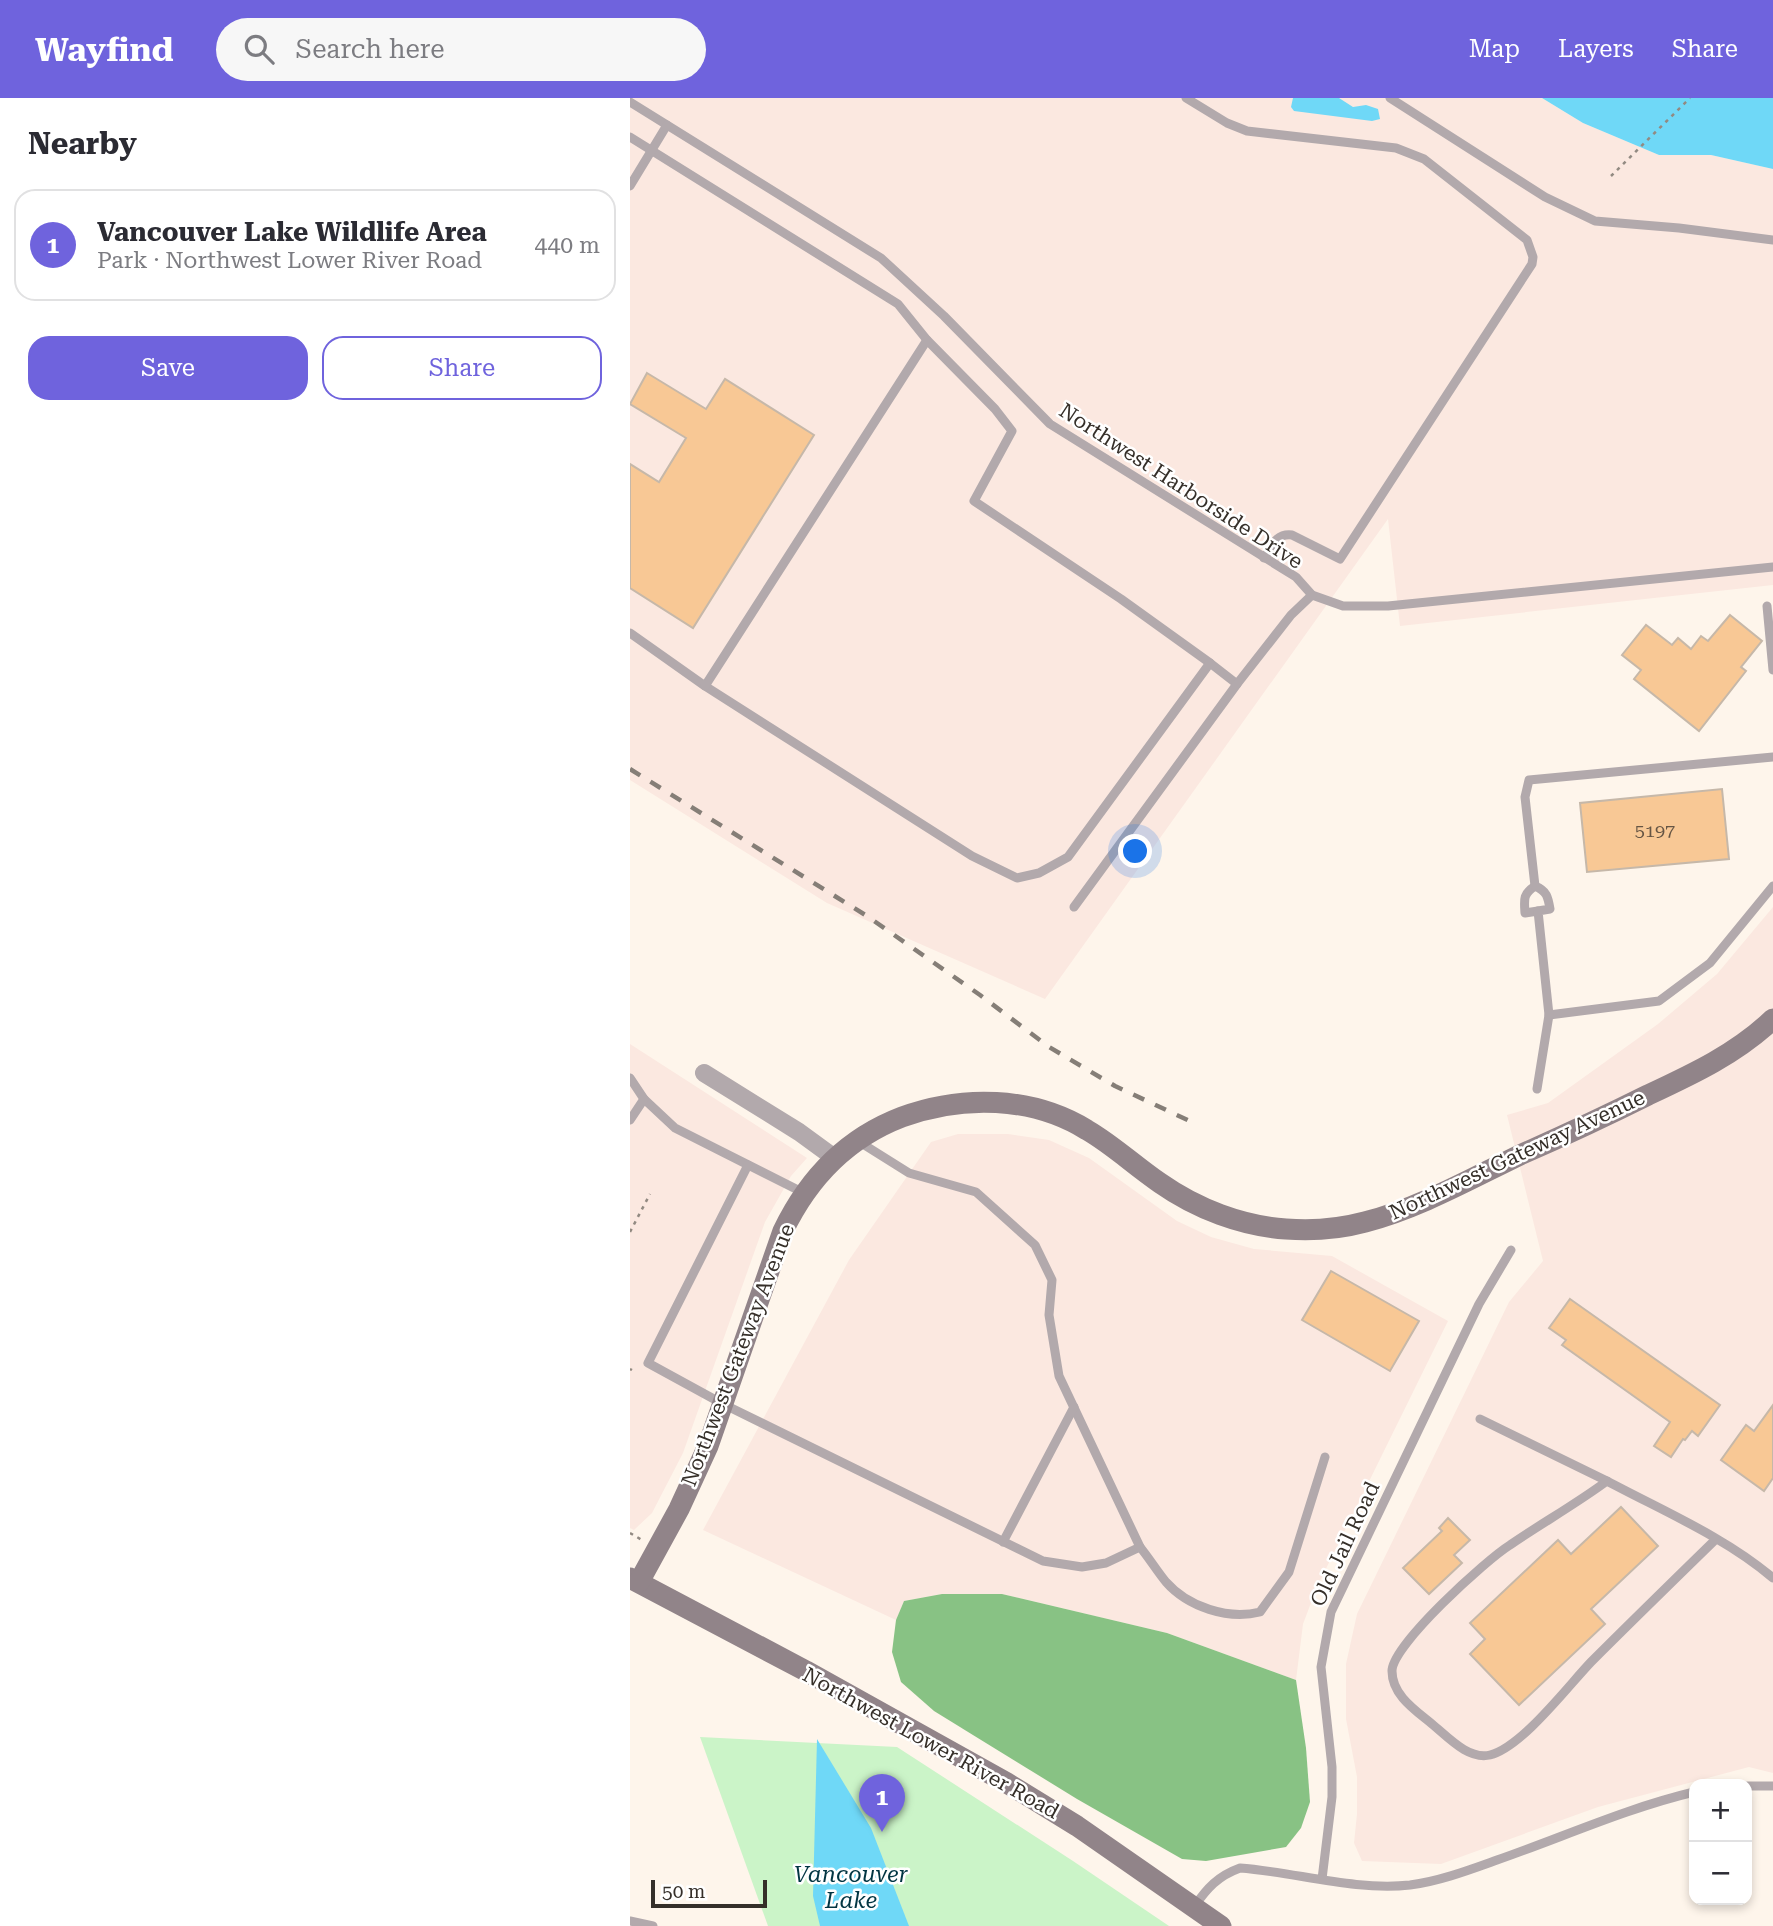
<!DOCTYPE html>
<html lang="en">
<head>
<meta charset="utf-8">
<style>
	body { margin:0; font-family:"Roboto Serif",serif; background:#f7f7f7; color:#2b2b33 }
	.controls { position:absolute; right:21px; bottom:21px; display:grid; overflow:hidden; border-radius:14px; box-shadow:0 4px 10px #0003 }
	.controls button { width:63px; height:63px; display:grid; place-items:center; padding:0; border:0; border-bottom:2px solid #e1e1e2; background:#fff; color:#2b2b33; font:35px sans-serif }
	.scale { position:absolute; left:21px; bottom:18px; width:116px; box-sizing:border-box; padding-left:7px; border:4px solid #352f29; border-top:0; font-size:19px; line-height:24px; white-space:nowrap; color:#352f29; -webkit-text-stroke:5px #fff; paint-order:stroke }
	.you { position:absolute; left:506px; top:754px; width:24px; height:24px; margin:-18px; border:5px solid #fff; border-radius:50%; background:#1a73e8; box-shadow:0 0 0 10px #1a73e833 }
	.badge { display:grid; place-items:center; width:46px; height:46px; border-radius:50%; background:#6f63dd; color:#fff; font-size:23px; font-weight:700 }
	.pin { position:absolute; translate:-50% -58px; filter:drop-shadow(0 2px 4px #0008) }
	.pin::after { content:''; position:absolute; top:37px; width:24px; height:21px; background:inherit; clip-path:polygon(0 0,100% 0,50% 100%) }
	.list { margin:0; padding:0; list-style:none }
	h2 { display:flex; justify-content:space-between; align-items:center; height:91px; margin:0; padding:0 28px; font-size:30px }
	h2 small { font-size:23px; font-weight:400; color:#7c7c81 }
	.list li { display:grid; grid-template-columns:46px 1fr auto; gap:21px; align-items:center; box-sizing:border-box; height:112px; margin:0 14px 14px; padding:0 14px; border:2px solid #e1e1e2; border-radius:21px }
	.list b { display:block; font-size:26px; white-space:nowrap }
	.list p { margin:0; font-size:23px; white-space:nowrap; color:#7c7c81 }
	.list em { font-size:23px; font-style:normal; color:#7c7c81 }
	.actions { display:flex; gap:14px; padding:21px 28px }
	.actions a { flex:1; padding:16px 0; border:2px solid #6f63dd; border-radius:21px; text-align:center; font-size:24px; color:#6f63dd }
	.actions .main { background:#6f63dd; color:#fff }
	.icon { flex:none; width:38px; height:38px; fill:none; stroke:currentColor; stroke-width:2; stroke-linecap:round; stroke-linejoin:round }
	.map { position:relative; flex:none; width:1143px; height:1828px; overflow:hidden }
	header { display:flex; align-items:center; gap:42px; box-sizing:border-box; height:98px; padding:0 35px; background:#6f63dd; color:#fff }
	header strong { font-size:33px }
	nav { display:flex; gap:38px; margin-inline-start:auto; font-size:24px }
	.search { width:490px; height:63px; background:#f7f7f7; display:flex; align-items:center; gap:18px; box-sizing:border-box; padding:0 24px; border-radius:38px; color:#7c7c81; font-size:26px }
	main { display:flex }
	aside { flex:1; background:#fff }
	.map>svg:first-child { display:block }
</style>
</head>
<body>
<header>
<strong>Wayfind</strong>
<div class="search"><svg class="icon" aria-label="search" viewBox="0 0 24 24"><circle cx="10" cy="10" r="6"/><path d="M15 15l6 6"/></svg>Search here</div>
<nav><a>Map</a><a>Layers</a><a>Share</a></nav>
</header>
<main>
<aside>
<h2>Nearby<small></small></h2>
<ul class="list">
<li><span class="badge">1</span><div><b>Vancouver Lake Wildlife Area</b><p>Park · Northwest Lower River Road</p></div><em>440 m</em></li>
</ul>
<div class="actions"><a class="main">Save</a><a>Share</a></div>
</aside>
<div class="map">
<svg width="1143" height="1828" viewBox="0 0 1143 1828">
	<rect width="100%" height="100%" fill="#fef5eb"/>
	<g fill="#fbe8e0">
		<polygon points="0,0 912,0 953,25 1029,57 1081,57 1143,71 1143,487 770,528 758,421 415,901 197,805 0,682"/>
		<polygon points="1143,809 1143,1675 1119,1669 968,1709 811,1766 732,1763 724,1745 727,1716 727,1679 716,1621 716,1566 727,1516 879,1204 913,1163 877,1017 918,1005 1028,926 1087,876"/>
		<polygon points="0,946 177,1060 161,1078 135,1124 53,1355 22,1415 4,1432 0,1430"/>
		<polygon points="328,1036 378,1036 419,1042 459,1060 547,1123 581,1139 624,1151 702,1158 818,1223 687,1489 673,1526 666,1582 537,1535 372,1496 312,1496 274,1503 266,1522 73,1432 219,1162 301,1044"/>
	</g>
	<polygon fill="#cbf4c8" points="70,1639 267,1649 443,1763 539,1828 138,1828"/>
	<polygon fill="#88c284" points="312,1496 372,1496 537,1535 666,1582 676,1650 680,1704 671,1730 656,1749 576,1763 552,1761 447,1701 304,1613 271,1584 262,1554 266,1522 274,1503"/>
	<g fill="#6fd8f7">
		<polygon points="663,0 709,0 723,9 736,7 748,11 750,21 742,23 664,13 661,9"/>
		<polygon points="912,0 1143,0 1143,71 1081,57 1029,57 953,25"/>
		<polygon points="187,1641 241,1730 279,1828 190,1828 183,1798"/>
	</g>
	<g fill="#f8c895" stroke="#c6b8a9" stroke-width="2">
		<polygon points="17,275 76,311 95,281 184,337 63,530 0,490 0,366 29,384 56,340 0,306"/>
		<polygon points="1100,517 1132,543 1111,569 1116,573 1069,633 1004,581 1011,572 992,557 1016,527 1042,547 1048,540 1061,551 1071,538 1078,543"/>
		<polygon points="1092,691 1099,761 957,774 950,705"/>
		<polygon points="701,1173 789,1223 760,1273 672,1222"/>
		<polygon points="940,1201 1090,1307 1068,1338 1062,1333 1055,1342 1053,1341 1041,1359 1024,1348 1040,1324 932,1247 936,1242 919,1230"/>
		<polygon points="1143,1307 1143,1380 1134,1393 1091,1362 1116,1327 1124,1333"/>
		<polygon points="991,1409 1028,1448 961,1511 975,1526 889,1607 840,1556 855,1541 840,1525 928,1442 941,1456"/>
		<polygon points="818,1420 840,1442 824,1457 832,1465 799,1496 773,1470 812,1433 809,1430"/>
	</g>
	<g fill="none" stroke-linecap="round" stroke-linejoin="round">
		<g stroke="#928a82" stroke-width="2.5" stroke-dasharray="3.5 5" stroke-linecap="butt">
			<polyline points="981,78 1060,0"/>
			<polyline points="0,1134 20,1096"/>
			<polyline points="0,1271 2,1272"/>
			<polyline points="0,1435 12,1442"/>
		</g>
		<g stroke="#b2a9ac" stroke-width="9">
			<path d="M556,0L597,25L617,33L766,50L794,61L897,142L903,159L902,166L710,461L662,437C646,435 642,448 634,460"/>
			<polyline points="760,0 915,99 965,123 1049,130 1143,142"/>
			<polyline points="0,4 251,160 314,218 420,326 666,479 682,497 713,508 758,508 1143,469"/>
			<polyline points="0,39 268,206 297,242 365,311 382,333 344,403 491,501 580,565"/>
			<polyline points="0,88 37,27"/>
			<polyline points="1137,508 1143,572"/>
			<polyline points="0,535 75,588 342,758 387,780 409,775 438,759 580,565 607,586"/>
			<polyline points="75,588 297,242"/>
			<path d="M905,788C893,796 894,801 895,815L908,813"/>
			<polyline points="444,809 607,586 661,517 682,497"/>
			<polyline points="919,917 1029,903 1080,865 1143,788"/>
			<polyline points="0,980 14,1001 45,1030 174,1095"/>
			<path d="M907,991L919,917L908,813L920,811C918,799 917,793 905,788L895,699L899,682L1143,659"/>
			<polyline points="0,1022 14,1001"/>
			<polyline points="118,1067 18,1265 93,1306 413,1463 452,1469 476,1465 510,1449 429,1278 419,1217 422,1182 405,1147 346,1094 279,1075 228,1043"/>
			<polyline points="850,1321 977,1383"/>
			<path d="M1085,1442C1044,1482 1002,1523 961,1564C938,1588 892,1649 860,1657C838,1662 818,1639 802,1626C785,1612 762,1597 762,1573C762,1547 856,1462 880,1447C912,1425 946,1406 977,1383C1033,1413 1095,1439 1143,1480"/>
			<polyline points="373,1444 444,1309"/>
			<path d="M510,1449C519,1460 527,1473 536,1484C558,1509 598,1522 630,1514L659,1474L695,1359"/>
			<polyline points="1117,1688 1143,1688"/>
			<polyline points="692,1781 702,1699 702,1669 691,1569 701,1514 849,1206 881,1152"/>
			<path d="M564,1809C577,1790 588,1778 610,1770C665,1774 724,1793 780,1787C810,1783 839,1772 867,1762C933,1739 997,1710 1064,1694"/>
			<polyline points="0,1823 23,1828"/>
		</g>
		<polyline stroke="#b2a9ac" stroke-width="18" points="74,975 169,1034 206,1061"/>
		<g stroke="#918489" stroke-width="21">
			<polyline points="0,1480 176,1573 377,1685 447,1728 591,1828"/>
			<path d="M9,1484L49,1411L78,1348L153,1133C178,1081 217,1040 272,1019C332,997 402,998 457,1032C483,1047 505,1068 530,1085C567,1111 612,1128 656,1131C682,1133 709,1131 735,1124C789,1110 840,1081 890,1057C933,1038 976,1018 1018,997C1063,976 1106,956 1143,921"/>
		</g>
		<polyline stroke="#857e77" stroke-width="4.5" stroke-dasharray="12 12" stroke-linecap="butt" points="0,671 237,818 350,897 419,949 485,988 564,1025"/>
	</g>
	<g text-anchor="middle" stroke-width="5" stroke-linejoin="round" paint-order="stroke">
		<g font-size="18" fill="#654">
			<text x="1025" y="739">5197</text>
		</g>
		<g font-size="21" fill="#352f29" stroke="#fff">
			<text transform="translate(551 388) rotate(33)" y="7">Northwest Harborside Drive</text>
			<text transform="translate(887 1057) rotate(-25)" y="7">Northwest Gateway Avenue</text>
			<text transform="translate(108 1257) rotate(-69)" y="7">Northwest Gateway Avenue</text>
			<text transform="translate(715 1446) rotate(-65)" y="7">Old Jail Road</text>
			<text transform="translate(301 1645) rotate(29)" y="7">Northwest Lower River Road</text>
		</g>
		<g font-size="23" font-style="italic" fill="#023643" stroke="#fff">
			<text x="221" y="1784">Vancouver<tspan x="221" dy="26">Lake</tspan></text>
		</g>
	</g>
</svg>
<div class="controls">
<button>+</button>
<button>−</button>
</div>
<div class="scale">50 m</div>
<div class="you"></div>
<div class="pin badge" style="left:252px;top:1734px">1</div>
</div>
</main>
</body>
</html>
